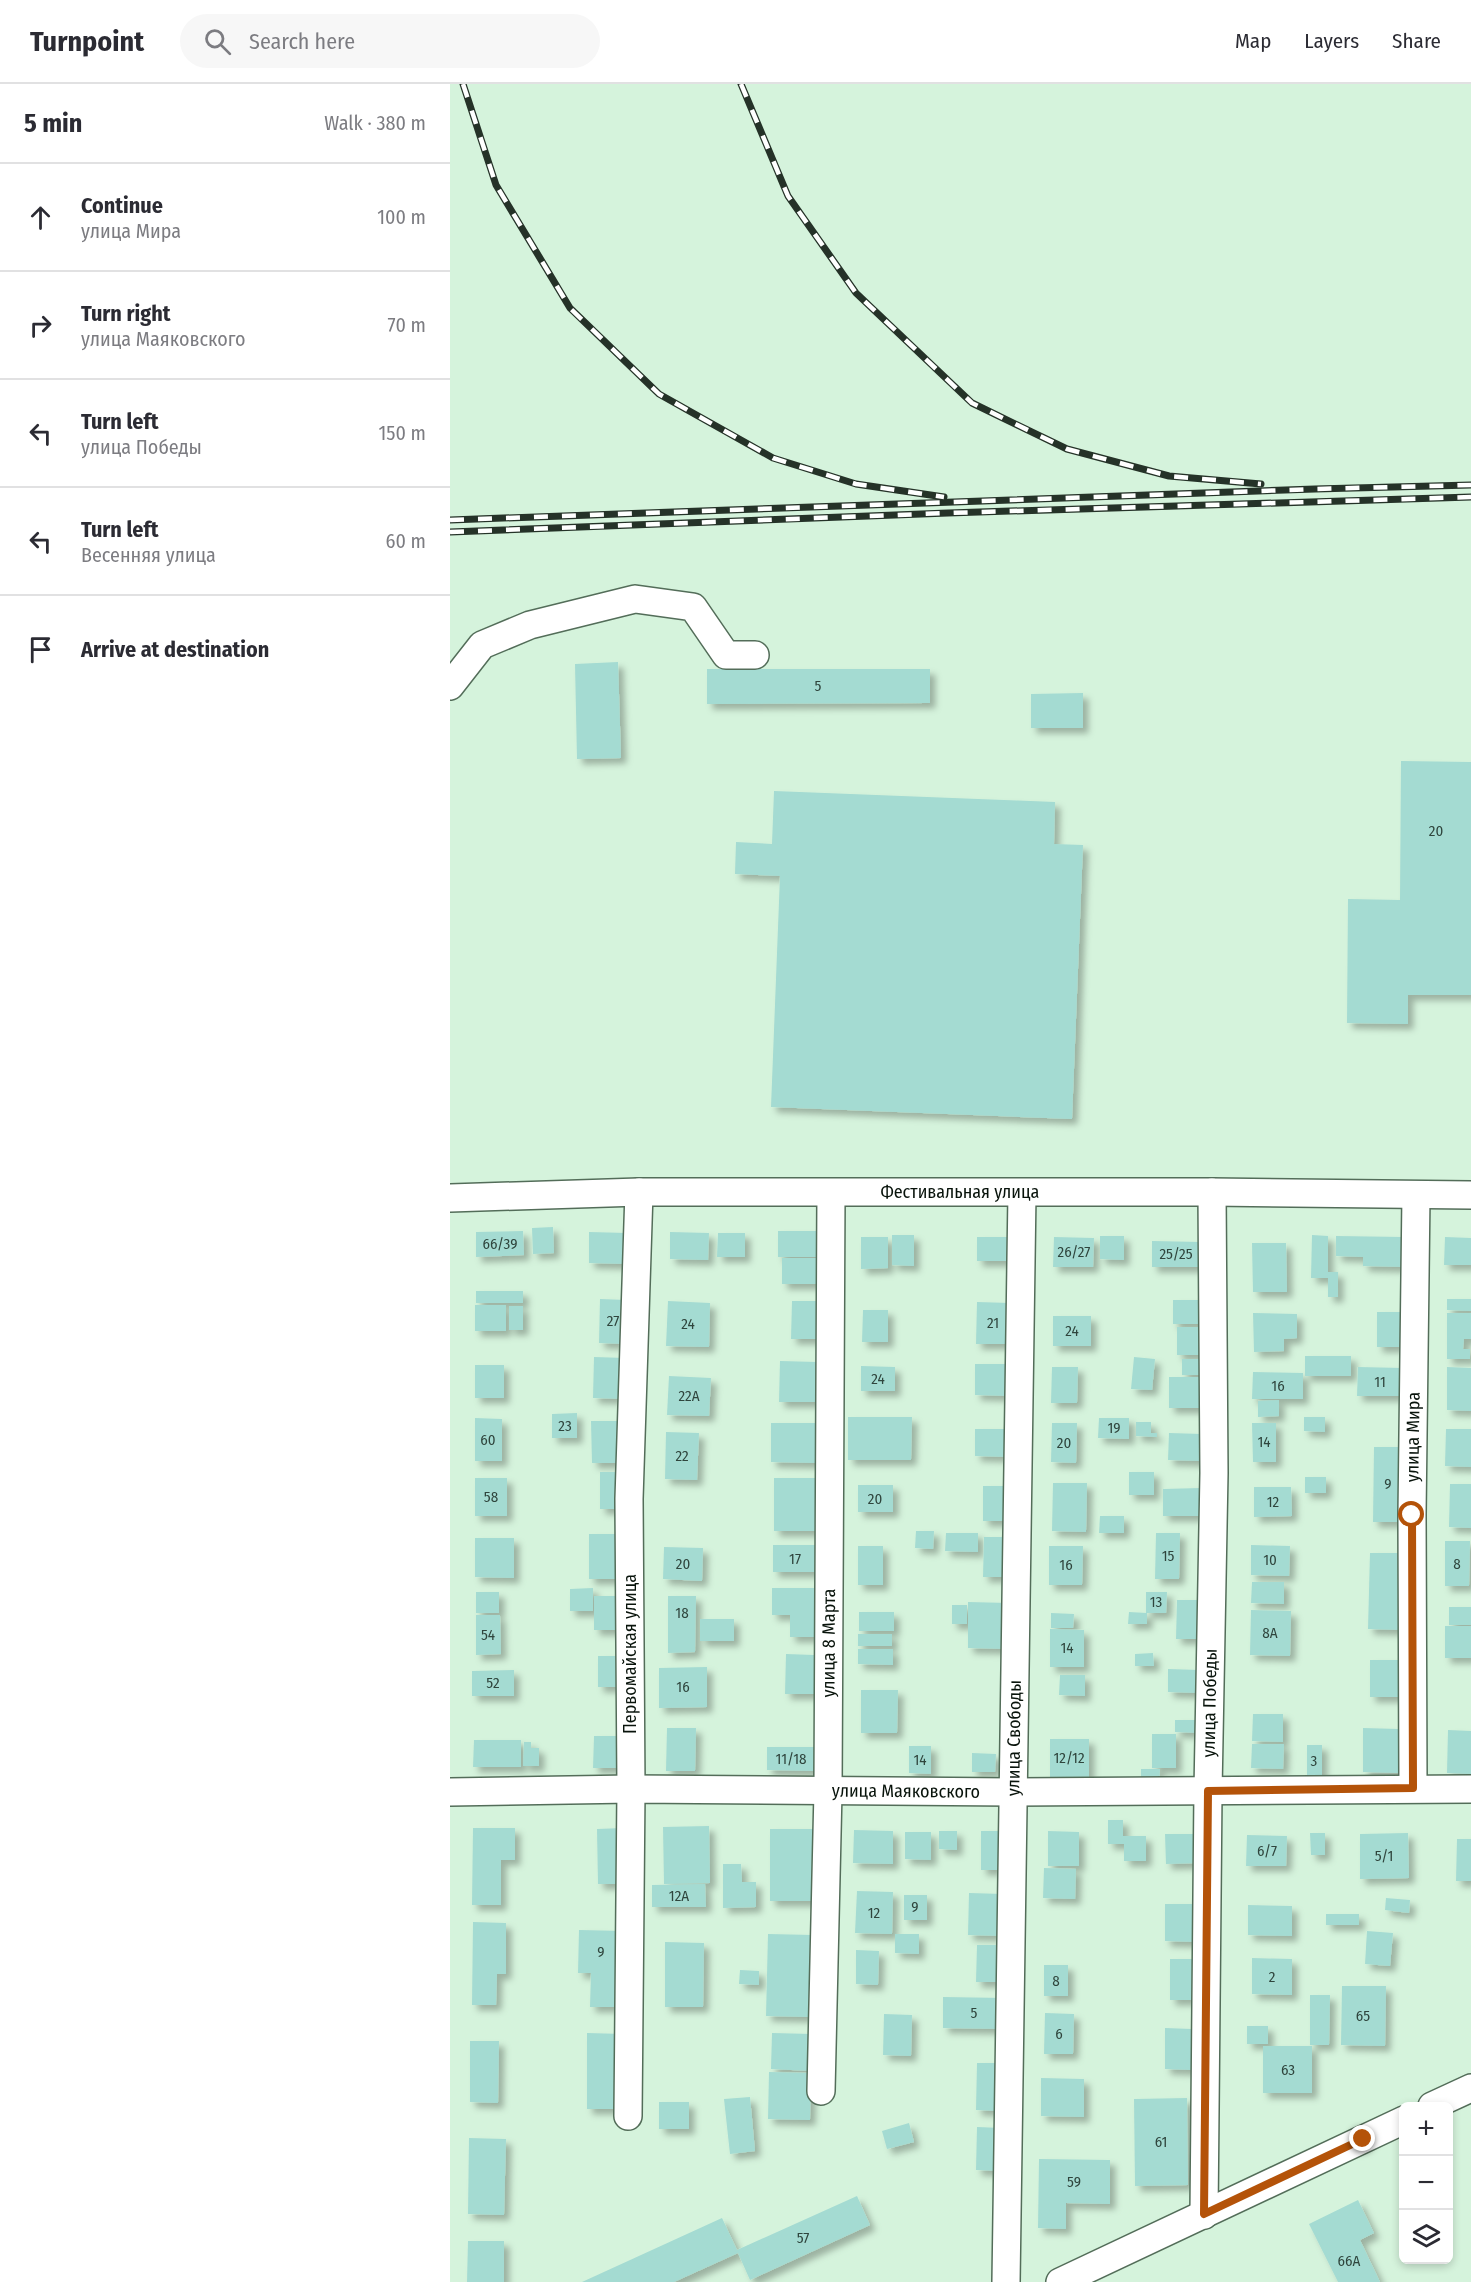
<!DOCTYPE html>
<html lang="en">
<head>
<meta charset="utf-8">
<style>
	body { margin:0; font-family:"Fira Sans Condensed",sans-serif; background:#f7f7f7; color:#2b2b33 }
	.controls { position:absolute; right:18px; bottom:18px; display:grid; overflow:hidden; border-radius:9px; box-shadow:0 3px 9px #0003 }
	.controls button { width:54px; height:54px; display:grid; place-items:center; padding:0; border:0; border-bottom:2px solid #e1e1e2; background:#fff; color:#2b2b33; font:30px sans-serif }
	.stop { position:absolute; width:18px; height:18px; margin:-14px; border:4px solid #b45309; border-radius:50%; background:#fff }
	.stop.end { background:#b45309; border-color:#fff; box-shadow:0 2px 6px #0008 }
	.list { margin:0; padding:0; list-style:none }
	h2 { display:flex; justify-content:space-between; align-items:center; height:78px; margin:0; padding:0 24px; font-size:26px }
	h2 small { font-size:20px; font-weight:400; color:#7c7c81 }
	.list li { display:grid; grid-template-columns:39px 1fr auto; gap:18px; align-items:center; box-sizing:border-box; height:108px; padding:0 24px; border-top:2px solid #e1e1e2 }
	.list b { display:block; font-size:22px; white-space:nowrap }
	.list p { margin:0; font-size:20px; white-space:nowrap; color:#7c7c81 }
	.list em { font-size:20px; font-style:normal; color:#7c7c81 }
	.icon { flex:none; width:33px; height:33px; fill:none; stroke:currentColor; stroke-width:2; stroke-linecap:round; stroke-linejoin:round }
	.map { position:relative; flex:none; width:1021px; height:2198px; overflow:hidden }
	header { display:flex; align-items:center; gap:36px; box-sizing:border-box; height:84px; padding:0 30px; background:#fff; border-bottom:2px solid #e1e1e2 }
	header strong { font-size:28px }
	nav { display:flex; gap:33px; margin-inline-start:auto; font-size:21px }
	.search { width:420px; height:54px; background:#f7f7f7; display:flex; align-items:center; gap:15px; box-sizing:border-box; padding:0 21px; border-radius:33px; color:#7c7c81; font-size:22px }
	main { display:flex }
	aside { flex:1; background:#fff }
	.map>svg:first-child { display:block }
</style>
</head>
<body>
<header>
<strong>Turnpoint</strong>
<div class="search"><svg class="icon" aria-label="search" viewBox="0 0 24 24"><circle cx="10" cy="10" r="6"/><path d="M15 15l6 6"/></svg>Search here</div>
<nav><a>Map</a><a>Layers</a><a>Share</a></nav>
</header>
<main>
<aside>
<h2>5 min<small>Walk · 380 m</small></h2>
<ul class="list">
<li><svg class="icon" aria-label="ahead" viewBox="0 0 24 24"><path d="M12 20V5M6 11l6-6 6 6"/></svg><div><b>Continue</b><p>улица Мира</p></div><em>100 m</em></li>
<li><svg class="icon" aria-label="right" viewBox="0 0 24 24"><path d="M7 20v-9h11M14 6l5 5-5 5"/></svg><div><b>Turn right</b><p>улица Маяковского</p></div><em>70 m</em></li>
<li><svg class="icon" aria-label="left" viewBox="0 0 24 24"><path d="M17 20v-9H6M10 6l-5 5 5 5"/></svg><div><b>Turn left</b><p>улица Победы</p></div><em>150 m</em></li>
<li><svg class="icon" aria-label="left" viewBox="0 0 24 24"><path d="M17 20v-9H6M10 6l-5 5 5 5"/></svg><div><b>Turn left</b><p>Весенняя улица</p></div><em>60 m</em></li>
<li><svg class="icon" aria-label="arrive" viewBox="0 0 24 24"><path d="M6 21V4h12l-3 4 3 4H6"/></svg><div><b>Arrive at destination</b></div></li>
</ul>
</aside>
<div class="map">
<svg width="1021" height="2198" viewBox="0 0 1021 2198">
	<defs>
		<filter id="shadow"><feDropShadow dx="5.5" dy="5.5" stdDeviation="3" flood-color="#0004"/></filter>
	</defs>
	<rect width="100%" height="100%" fill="#d5f3dc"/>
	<g fill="#a4dbd2" filter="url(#shadow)">
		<polygon points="168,578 171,674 127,675 125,580"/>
		<polygon points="257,585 480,585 480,619 257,620"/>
		<polygon points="633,609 633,644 581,644 581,610"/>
		<polygon points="951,677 1021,678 1021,911 958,911 958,940 897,939 898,815 950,816"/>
		<polygon points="324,707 605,718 604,760 633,761 622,1035 321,1023 330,792 285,790 286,758 322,760"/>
		<polygon points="103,1143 104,1169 83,1170 82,1144"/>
		<polygon points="73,1147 74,1171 26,1173 26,1148"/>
		<rect x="328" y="1147" width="39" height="26"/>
		<polygon points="139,1148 177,1149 177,1180 139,1179"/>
		<polygon points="220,1148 259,1149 258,1176 220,1175"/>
		<polygon points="268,1149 295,1149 295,1173 267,1173"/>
		<polygon points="442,1151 464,1151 464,1182 442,1181"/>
		<polygon points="862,1151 878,1152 878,1188 888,1188 888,1213 878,1213 878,1194 861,1194"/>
		<polygon points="650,1152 674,1152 674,1176 650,1175"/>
		<polygon points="886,1152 954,1153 954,1183 913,1182 913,1173 886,1172"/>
		<polygon points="411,1153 438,1153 438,1184 411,1185"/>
		<polygon points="527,1153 560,1153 561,1177 527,1177"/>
		<polygon points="604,1153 644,1154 643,1183 603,1183"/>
		<polygon points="995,1153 1021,1154 1021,1181 994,1181"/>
		<polygon points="702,1157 751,1158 751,1183 702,1183"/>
		<polygon points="802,1159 836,1159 837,1208 803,1208"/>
		<rect x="332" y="1174" width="37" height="26"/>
		<rect x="26" y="1207" width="47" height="12"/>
		<polygon points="150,1215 176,1216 175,1260 149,1259"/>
		<polygon points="997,1215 1021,1215 1021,1227 997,1226"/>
		<rect x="723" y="1216" width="29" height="24"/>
		<polygon points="218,1217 260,1219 259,1263 216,1262"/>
		<polygon points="342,1217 369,1217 369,1255 341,1255"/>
		<polygon points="527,1218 560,1219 559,1260 526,1260"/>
		<rect x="25" y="1221" width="31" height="26"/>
		<rect x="59" y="1222" width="14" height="24"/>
		<polygon points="413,1226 438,1226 438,1258 412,1258"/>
		<rect x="927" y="1228" width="25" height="35"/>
		<polygon points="803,1229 847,1230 847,1254 834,1255 834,1267 804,1268"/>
		<polygon points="997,1229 1021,1229 1021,1255 1014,1255 1013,1265 1020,1265 1020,1275 997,1275"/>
		<rect x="603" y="1232" width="38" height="30"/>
		<polygon points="727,1243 753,1243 754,1271 727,1271"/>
		<rect x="855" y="1272" width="46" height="20"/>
		<polygon points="144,1273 176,1274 175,1315 143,1314"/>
		<polygon points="684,1273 705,1275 702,1306 681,1305"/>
		<rect x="732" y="1275" width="25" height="16"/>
		<polygon points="330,1277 367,1278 367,1318 329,1318"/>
		<polygon points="525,1280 560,1280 560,1312 525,1311"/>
		<rect x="25" y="1281" width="29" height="33"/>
		<polygon points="411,1282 445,1283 445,1307 411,1307"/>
		<polygon points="602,1283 628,1283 627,1319 601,1319"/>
		<polygon points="908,1283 953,1284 952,1312 907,1312"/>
		<polygon points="997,1283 1021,1284 1021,1327 997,1326"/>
		<polygon points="803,1288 853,1289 853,1315 802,1315"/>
		<polygon points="219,1292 261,1294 259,1332 217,1331"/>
		<polygon points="719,1293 751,1293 752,1324 719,1324"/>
		<polygon points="829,1316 829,1332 808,1333 808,1317"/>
		<polygon points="127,1329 127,1354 102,1354 102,1330"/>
		<polygon points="398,1333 462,1333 461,1376 398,1376"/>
		<polygon points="854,1333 875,1333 875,1348 854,1347"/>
		<polygon points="25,1334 52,1335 52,1377 25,1377"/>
		<polygon points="649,1334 679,1334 679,1355 648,1354"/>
		<polygon points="141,1337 174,1337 174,1379 142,1379"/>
		<polygon points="686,1338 701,1338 701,1349 707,1349 707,1353 686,1352"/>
		<polygon points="321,1339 367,1339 367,1379 321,1378"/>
		<polygon points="602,1339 627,1339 626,1379 601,1378"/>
		<polygon points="802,1339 826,1339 826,1378 803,1378"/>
		<polygon points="525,1345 560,1345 560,1373 525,1372"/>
		<polygon points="996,1345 1021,1345 1021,1383 995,1382"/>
		<polygon points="216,1348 249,1349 247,1396 215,1395"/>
		<polygon points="719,1349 752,1350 751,1377 718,1376"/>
		<polygon points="924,1363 952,1363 951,1438 923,1438"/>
		<rect x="150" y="1388" width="26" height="37"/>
		<rect x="679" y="1388" width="25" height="23"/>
		<rect x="855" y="1393" width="21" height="16"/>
		<rect x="25" y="1394" width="32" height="38"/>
		<rect x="324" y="1394" width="41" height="53"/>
		<polygon points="603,1399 637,1399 636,1448 602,1447"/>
		<polygon points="1000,1400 1021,1400 1021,1444 999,1443"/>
		<rect x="408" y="1401" width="35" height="27"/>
		<rect x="533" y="1402" width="27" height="35"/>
		<polygon points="804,1403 841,1403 842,1432 804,1433"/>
		<polygon points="751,1404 751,1432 713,1432 713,1405"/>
		<polygon points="650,1432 674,1432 674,1449 649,1449"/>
		<polygon points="466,1447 484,1447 483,1465 465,1464"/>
		<polygon points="496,1449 528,1449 528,1468 495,1467"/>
		<polygon points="706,1449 730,1449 729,1495 705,1495"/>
		<polygon points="139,1450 174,1450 175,1495 139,1495"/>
		<polygon points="534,1453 559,1453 558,1493 533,1493"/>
		<polygon points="25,1454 64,1454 64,1494 25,1493"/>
		<polygon points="995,1457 1020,1457 1019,1502 995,1502"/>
		<rect x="323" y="1461" width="43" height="27"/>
		<polygon points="801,1461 840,1462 839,1492 801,1491"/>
		<rect x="408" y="1462" width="25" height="39"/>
		<polygon points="599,1462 633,1462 632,1501 599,1501"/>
		<polygon points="214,1463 253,1464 252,1497 213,1495"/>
		<polygon points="920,1469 953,1469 952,1546 918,1545"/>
		<polygon points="802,1498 834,1498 834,1520 801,1519"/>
		<polygon points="143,1504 143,1527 120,1527 120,1505"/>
		<polygon points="322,1504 365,1504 365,1553 340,1553 340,1531 322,1531"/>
		<rect x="26" y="1508" width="23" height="21"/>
		<polygon points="696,1508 717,1508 716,1529 696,1529"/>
		<rect x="144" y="1512" width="30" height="34"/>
		<polygon points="218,1512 246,1512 245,1568 218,1569"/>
		<polygon points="727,1516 751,1516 750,1555 726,1555"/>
		<polygon points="518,1518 559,1519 558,1565 518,1564"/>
		<rect x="502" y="1521" width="15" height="19"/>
		<rect x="999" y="1523" width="22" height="18"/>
		<polygon points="801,1526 841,1527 840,1572 800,1571"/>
		<rect x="409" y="1528" width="35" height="19"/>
		<polygon points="679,1528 697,1529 697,1540 678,1540"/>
		<polygon points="601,1529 624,1530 623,1544 601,1544"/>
		<polygon points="26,1531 50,1531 51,1570 26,1571"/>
		<rect x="250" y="1535" width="34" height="22"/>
		<rect x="995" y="1542" width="26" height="32"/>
		<polygon points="600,1545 634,1546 634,1583 600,1583"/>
		<rect x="408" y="1550" width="34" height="12"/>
		<polygon points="408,1565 443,1565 443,1581 408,1580"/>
		<polygon points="703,1569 704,1582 685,1582 685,1570"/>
		<polygon points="336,1570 364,1571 364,1610 335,1610"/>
		<rect x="148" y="1572" width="26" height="31"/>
		<rect x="920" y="1576" width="32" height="37"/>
		<polygon points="257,1583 257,1623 209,1624 209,1584"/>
		<polygon points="718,1585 749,1586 749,1609 718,1608"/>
		<polygon points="64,1586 64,1612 22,1612 22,1587"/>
		<polygon points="610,1591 635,1591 635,1612 609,1611"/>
		<polygon points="411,1606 448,1606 447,1649 411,1649"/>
		<polygon points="803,1630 833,1630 833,1658 802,1657"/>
		<polygon points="725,1636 750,1636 750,1649 725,1648"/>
		<polygon points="217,1644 246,1644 245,1687 216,1687"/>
		<polygon points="913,1644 949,1645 949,1689 913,1688"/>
		<polygon points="998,1646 1021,1647 1021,1690 997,1689"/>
		<rect x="702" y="1650" width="24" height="34"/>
		<polygon points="144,1652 174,1652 174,1684 143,1684"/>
		<rect x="600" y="1655" width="39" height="38"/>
		<polygon points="24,1656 71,1656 71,1683 23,1683"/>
		<polygon points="74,1658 81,1658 81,1664 89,1664 89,1682 73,1682"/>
		<polygon points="802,1660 834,1660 833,1685 801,1684"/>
		<rect x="857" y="1661" width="15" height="32"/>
		<polygon points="459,1662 481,1662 481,1690 459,1689"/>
		<polygon points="317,1663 365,1663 365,1687 317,1686"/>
		<polygon points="522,1669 546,1670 545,1688 522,1688"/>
		<polygon points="691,1685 710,1685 709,1701 691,1700"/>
		<polygon points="658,1736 673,1736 673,1752 696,1752 696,1777 674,1777 674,1760 658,1760"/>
		<polygon points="259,1742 260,1799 214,1800 213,1743"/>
		<polygon points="23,1744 65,1744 65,1776 51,1776 51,1821 22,1821"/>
		<polygon points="173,1744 174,1800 148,1800 147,1745"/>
		<polygon points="320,1745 363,1745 362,1817 320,1817"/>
		<polygon points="404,1746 443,1747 443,1780 403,1779"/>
		<polygon points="489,1747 507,1747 507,1766 489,1765"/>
		<rect x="531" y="1747" width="24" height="39"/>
		<polygon points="598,1747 629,1748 629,1782 598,1782"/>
		<polygon points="455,1748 481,1748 481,1776 455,1775"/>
		<polygon points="860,1749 875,1749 875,1771 861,1771"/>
		<polygon points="958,1749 959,1794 910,1795 910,1750"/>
		<polygon points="715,1750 748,1750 749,1779 716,1780"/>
		<polygon points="797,1751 837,1752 836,1782 796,1782"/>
		<polygon points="1007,1755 1021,1755 1021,1797 1006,1797"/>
		<polygon points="273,1780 291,1780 292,1798 306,1798 306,1823 273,1824"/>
		<polygon points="594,1784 626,1785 625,1815 593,1814"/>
		<polygon points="255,1800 256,1823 202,1823 202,1801"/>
		<polygon points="407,1807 443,1808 442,1850 405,1849"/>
		<polygon points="519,1809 553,1810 553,1852 518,1851"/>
		<rect x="454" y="1811" width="23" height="25"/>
		<polygon points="936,1814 960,1816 959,1829 935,1826"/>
		<polygon points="715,1820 747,1820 747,1858 715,1857"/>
		<polygon points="798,1821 842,1822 842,1852 798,1851"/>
		<rect x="876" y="1830" width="33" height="11"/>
		<polygon points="23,1838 56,1839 56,1890 47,1890 46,1921 22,1921"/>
		<polygon points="129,1846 174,1847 173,1923 140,1923 141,1889 128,1889"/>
		<polygon points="917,1847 943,1849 940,1882 915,1880"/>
		<polygon points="318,1850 363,1851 361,1933 316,1932"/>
		<polygon points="445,1850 469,1850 469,1870 445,1869"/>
		<polygon points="215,1858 254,1859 253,1923 215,1923"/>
		<polygon points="527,1861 553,1861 552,1898 526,1898"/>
		<polygon points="406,1866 429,1867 428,1901 406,1900"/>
		<polygon points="802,1874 842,1875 842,1911 802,1910"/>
		<rect x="720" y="1875" width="26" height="41"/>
		<rect x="594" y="1881" width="24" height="31"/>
		<polygon points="290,1886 309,1887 309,1901 289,1900"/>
		<polygon points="892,1902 936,1902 935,1962 891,1961"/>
		<polygon points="860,1911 880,1911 879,1961 860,1961"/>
		<polygon points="493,1913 555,1914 555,1945 493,1944"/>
		<polygon points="595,1929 624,1930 623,1970 594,1970"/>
		<polygon points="434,1930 462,1931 461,1972 433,1971"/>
		<rect x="797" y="1942" width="21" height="18"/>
		<polygon points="715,1944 742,1945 742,1986 715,1985"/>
		<polygon points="137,1949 173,1950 172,2025 137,2025"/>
		<polygon points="322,1949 362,1950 362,1987 321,1985"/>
		<polygon points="20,1957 49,1957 48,2019 20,2018"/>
		<rect x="813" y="1962" width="49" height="47"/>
		<polygon points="527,1979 551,1979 550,2027 526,2026"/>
		<polygon points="319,1988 361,1989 360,2036 318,2035"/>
		<polygon points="591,1994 634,1995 634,2033 591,2032"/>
		<polygon points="300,2013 305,2067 280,2070 274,2015"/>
		<polygon points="737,2014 738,2101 685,2102 684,2015"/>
		<rect x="209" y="2018" width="30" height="27"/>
		<polygon points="459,2039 464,2058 437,2065 432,2047"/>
		<polygon points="527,2043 552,2044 551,2087 526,2086"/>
		<polygon points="19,2054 56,2055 54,2131 18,2130"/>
		<polygon points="589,2075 660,2076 660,2120 616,2119 616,2145 588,2144"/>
		<polygon points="407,2112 420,2141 300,2196 288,2169 224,2198 132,2198 272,2134 287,2166"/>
		<polygon points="908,2116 924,2149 910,2156 930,2198 888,2198 859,2140"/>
		<polygon points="18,2157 54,2157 54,2198 17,2198"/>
	</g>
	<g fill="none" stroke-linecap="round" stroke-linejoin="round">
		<defs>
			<g id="minor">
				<polyline points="0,602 32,561 80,541 185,515 243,523 276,571 305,571"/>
				<path id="s1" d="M0,1114L189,1108H762L1021,1111"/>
				<path id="s2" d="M963,1704L962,1431L966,1111"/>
				<path id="s3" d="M0,1708L181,1705L563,1708L1021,1705"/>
				<path id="s4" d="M371,2007L378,1707L381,1109"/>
				<polyline points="982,2022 1021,2004"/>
				<polyline points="178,2032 181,1705 179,1415 189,1108"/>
				<path id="s5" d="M754,2131L758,1707L764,1389L762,1108"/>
				<path id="s6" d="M556,2198L572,1109"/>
				<polyline points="610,2198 954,2036"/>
			</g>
		</defs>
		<use href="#minor" stroke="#536d59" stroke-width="30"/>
		<use href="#minor" stroke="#fff" stroke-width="27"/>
		<defs>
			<g id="rail">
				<polyline points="13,0 46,101 120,224 209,310 323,374 406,400 494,413"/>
				<polyline points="291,0 338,112 406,209 522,319 617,365 719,392 811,400"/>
				<polyline points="0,436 865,405 1021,401"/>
				<polyline points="0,448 498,429 1021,413"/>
			</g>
		</defs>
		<use href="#rail" stroke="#253228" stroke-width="7"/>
		<use href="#rail" stroke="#fff" stroke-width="4.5" stroke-dasharray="14" stroke-linecap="butt"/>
	</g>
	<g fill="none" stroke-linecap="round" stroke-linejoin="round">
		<polyline stroke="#b45309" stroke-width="8" points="913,2055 754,2130 758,1707 963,1704 962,1431"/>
	</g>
	<g text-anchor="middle" stroke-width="4.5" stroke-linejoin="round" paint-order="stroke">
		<g font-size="15" fill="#2f453d">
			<text x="368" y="607">5</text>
			<text x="986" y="752">20</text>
			<text x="50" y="1165">66/39</text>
			<text x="624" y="1173">26/27</text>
			<text x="726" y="1175">25/25</text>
			<text x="163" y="1242">27</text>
			<text x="543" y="1244">21</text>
			<text x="238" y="1245">24</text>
			<text x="622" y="1252">24</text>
			<text x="428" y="1300">24</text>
			<text x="930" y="1303">11</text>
			<text x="828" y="1307">16</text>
			<text x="239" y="1317">22А</text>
			<text x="115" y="1347">23</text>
			<text x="664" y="1349">19</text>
			<text x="38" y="1361">60</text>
			<text x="814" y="1363">14</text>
			<text x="614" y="1364">20</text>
			<text x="232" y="1377">22</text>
			<text x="938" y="1405">9</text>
			<text x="41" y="1418">58</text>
			<text x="425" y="1420">20</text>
			<text x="823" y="1423">12</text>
			<text x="718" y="1477">15</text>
			<text x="345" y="1480">17</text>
			<text x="820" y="1481">10</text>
			<text x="233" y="1485">20</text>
			<text x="1007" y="1485">8</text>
			<text x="616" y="1486">16</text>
			<text x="706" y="1523">13</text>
			<text x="232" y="1534">18</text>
			<text x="820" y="1554">8А</text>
			<text x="38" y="1556">54</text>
			<text x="617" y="1569">14</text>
			<text x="43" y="1604">52</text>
			<text x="233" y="1608">16</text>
			<text x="619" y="1679">12/12</text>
			<text x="341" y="1680">11/18</text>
			<text x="470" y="1681">14</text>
			<text x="864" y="1682">3</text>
			<text x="817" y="1772">6/7</text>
			<text x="934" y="1777">5/1</text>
			<text x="229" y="1817">12А</text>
			<text x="465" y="1828">9</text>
			<text x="424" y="1834">12</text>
			<text x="151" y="1873">9</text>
			<text x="822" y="1898">2</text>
			<text x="606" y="1902">8</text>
			<text x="524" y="1934">5</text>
			<text x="913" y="1937">65</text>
			<text x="609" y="1955">6</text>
			<text x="838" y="1991">63</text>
			<text x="711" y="2063">61</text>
			<text x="624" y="2103">59</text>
			<text x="353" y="2159">57</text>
			<text x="899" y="2182">66А</text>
		</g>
		<g font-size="18" fill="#08130b" stroke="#fff">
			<text dy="6" stroke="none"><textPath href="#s1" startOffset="510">Фестивальная улица</textPath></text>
			<text dy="6" stroke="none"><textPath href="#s2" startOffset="351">улица Мира</textPath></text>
			<text dy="6" stroke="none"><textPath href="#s4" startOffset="448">улица 8 Марта</textPath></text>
			<text transform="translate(180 1570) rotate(-90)" y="6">Первомайская улица</text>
			<text dy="6" stroke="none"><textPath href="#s5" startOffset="512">улица Победы</textPath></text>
			<text dy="6" stroke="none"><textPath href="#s6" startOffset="544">улица Свободы</textPath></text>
			<text dy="6" stroke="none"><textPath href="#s3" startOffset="456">улица Маяковского</textPath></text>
		</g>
	</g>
</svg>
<div class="controls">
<button>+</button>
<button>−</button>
<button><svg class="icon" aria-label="layers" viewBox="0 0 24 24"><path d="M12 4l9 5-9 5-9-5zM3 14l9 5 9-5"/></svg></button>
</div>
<div class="stop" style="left:962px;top:1431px"></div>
<div class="stop end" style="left:913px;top:2055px"></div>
</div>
</main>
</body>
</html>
